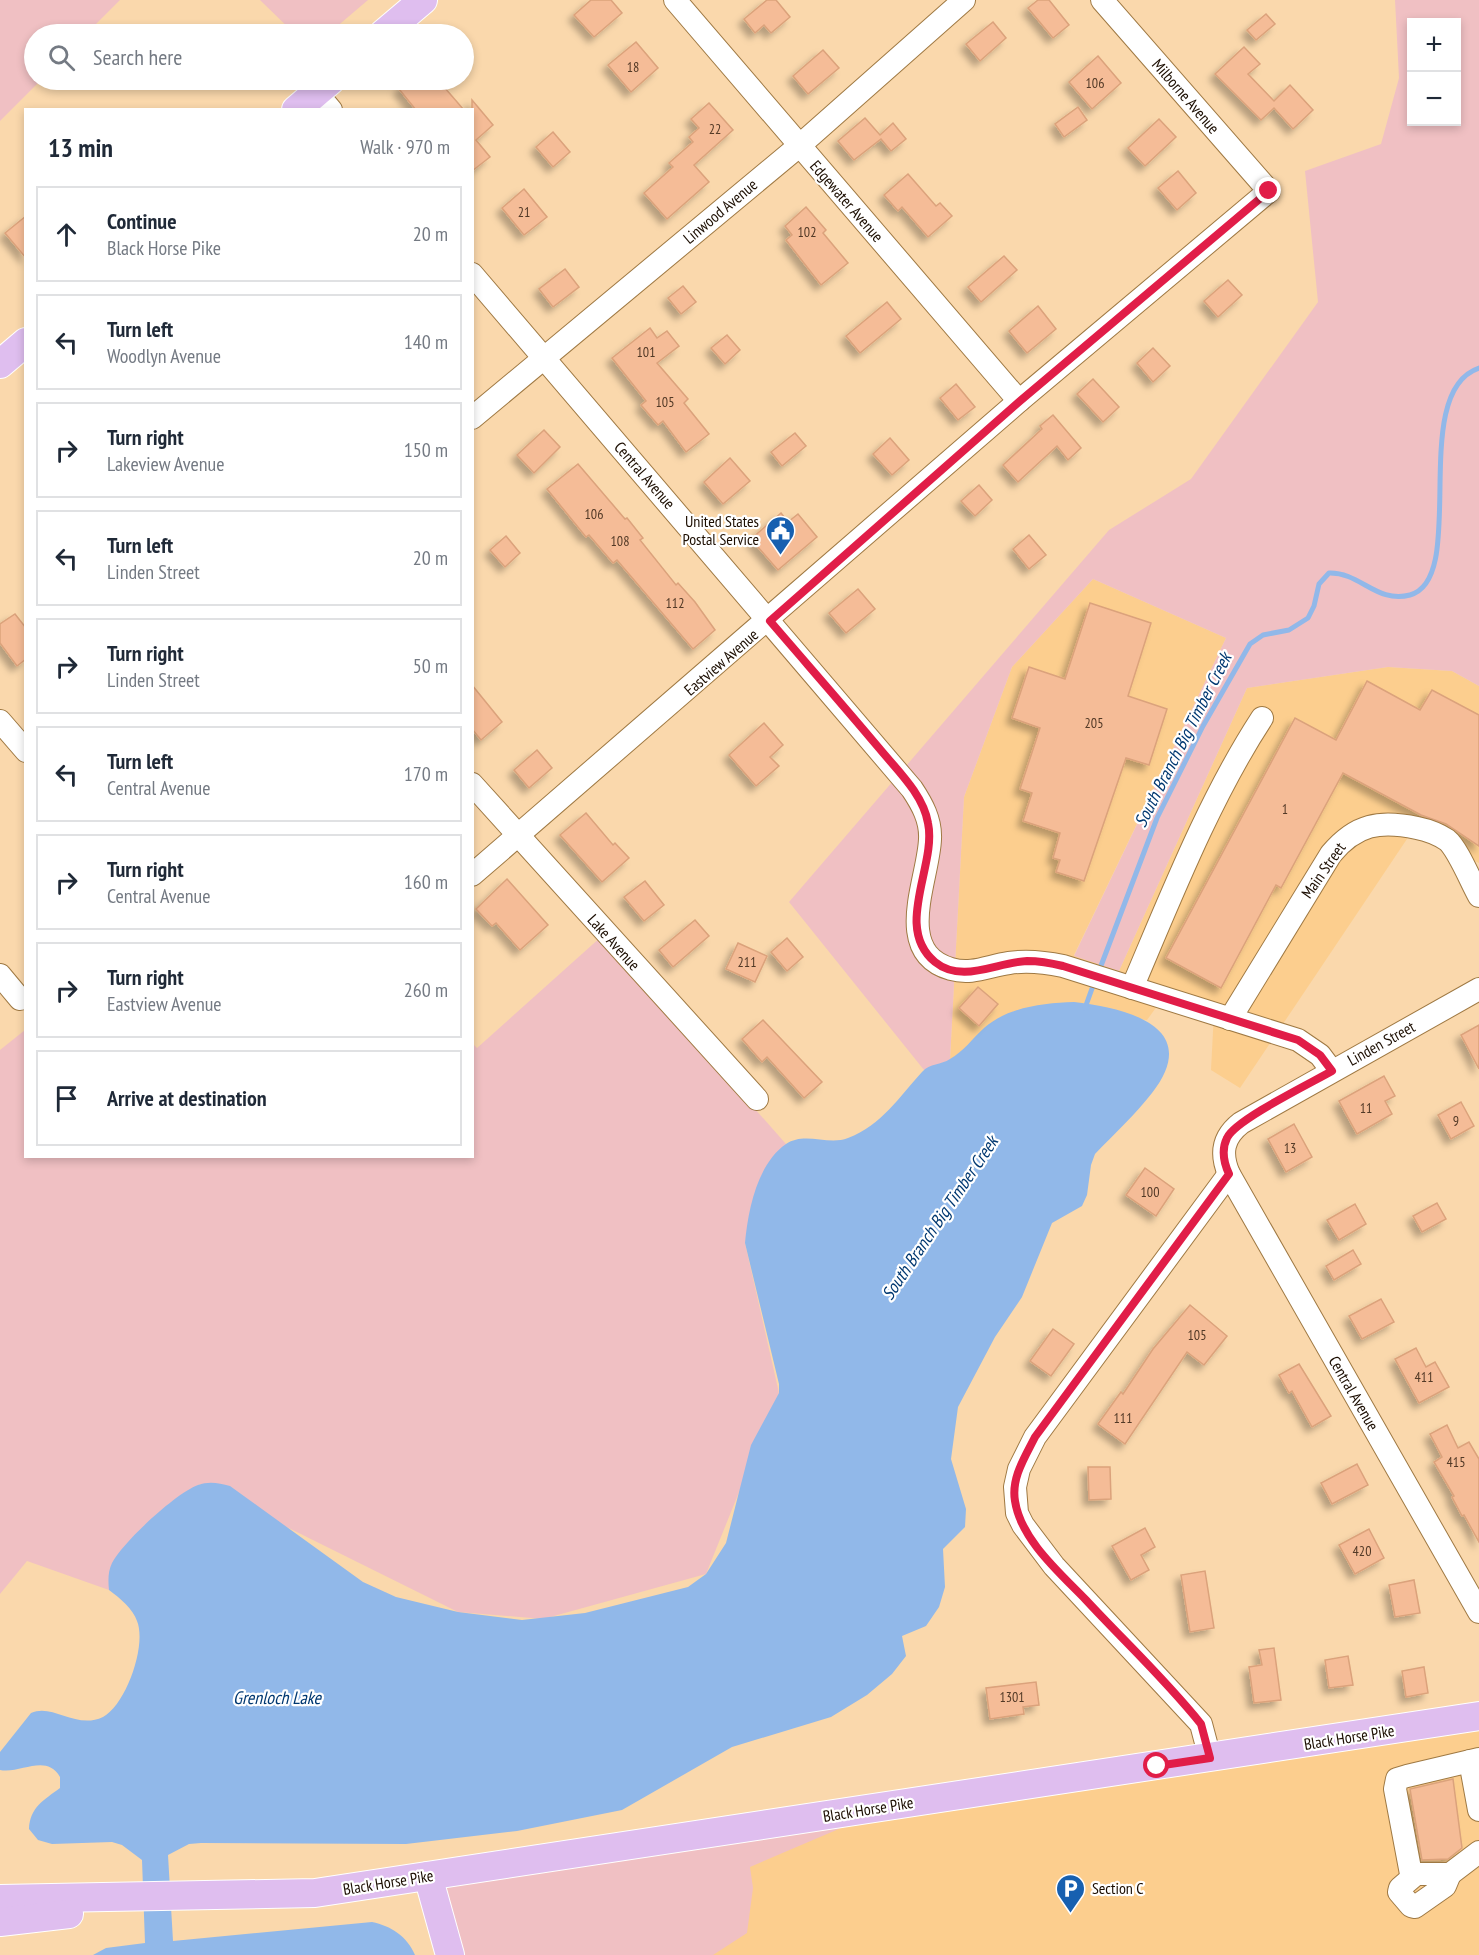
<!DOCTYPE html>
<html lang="en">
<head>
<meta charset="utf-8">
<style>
	body { margin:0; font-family:"PT Sans Narrow",sans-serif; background:#f6f6f7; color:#1f2937 }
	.controls { position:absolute; right:18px; top:18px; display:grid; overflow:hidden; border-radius:0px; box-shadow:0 3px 9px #0003 }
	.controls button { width:54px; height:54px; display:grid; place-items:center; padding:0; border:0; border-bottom:2px solid #e0e1e3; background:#fff; color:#1f2937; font:30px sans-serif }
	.stop { position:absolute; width:18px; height:18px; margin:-14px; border:4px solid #e11d48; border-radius:50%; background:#fff }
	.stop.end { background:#e11d48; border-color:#fff; box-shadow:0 2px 6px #0008 }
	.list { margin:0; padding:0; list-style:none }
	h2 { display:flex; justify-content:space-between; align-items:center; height:78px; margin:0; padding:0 24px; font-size:26px }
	h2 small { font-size:20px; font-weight:400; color:#747a83 }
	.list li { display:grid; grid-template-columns:39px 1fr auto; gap:18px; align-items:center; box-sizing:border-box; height:96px; margin:0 12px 12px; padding:0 12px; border:2px solid #e0e1e3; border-radius:0px }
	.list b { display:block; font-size:22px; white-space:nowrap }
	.list p { margin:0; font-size:20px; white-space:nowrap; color:#747a83 }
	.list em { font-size:20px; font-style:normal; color:#747a83 }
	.icon { flex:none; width:33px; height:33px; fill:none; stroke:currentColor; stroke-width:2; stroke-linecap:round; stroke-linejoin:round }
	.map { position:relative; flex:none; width:1479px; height:1955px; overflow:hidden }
	.search { position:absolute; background:#fff; box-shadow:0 3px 9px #0003; left:24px; top:24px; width:450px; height:66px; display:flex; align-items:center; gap:15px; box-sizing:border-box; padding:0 21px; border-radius:33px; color:#747a83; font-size:22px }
	.panel { position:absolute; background:#fff; box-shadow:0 3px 9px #0003; left:24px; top:108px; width:450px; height:1050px; border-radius:0px }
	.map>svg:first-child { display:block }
</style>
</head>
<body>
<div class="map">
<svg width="1479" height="1955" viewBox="0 0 1479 1955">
	<defs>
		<filter id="shadow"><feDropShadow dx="-5.5" dy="5.5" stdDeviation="3" flood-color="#0004"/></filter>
	</defs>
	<rect width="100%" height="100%" fill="#fad8ac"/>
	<g fill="#fcce8e">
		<polygon points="1093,579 1226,638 1074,955 1119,971 1247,688 1388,667 1452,671 1479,686 1479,863 1411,833 1240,1088 1211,1070 1214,1012 1163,998 1147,1020 1014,1011 950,1060 964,797 1012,667"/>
		<polygon points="1479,1716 1479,1955 450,1955 428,1876"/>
	</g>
	<g fill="#f0c0c3" fill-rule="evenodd">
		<polygon points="0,0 120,0 86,34 34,34 34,80 41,80 0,121"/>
		<polygon points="260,0 368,0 328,34 295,34"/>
		<path d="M1395,0H1479V686L1452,671L1388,667L1247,688L1119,971L1074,956L1226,638L1093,579L1012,667L964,797L950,1060L924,1070L789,902L1109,530L1191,479L1318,302L1305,171L1381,144L1399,78ZM1412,22H1456V122H1412Z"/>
		<polygon points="602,936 786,1144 745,1243 779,1393 706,1574 543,1619 458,1612 200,1484 109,1590 27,1561 0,1594 0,1050 25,1030 26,1156 472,1156 473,1044 477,1048"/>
		<polygon points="895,1805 750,1867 753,1888 747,1933 713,1955 450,1955 428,1876"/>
	</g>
	<path fill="#91b8e9" d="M1074,1002C1125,1008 1204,1026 1152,1093C1135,1115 1114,1134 1095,1154L1091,1165L1087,1195L1082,1206L1052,1223L1022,1297L995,1337L958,1407L951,1459L966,1509L965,1527L943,1549L945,1587L939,1607L926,1626L902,1636L906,1656L892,1674L867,1695L831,1717L732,1747L622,1810L517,1831L406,1844L201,1843L189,1844L168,1855L173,1941L372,1922C391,1926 407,1936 415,1955H93L106,1948L145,1943L142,1860L122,1845L112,1842L52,1844L38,1840L29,1829C30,1807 44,1800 60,1788V1777C46,1753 21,1774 0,1770V1752L31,1713C53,1703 76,1730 103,1717C126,1705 147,1645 137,1621C133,1609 120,1598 109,1590C108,1581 108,1571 112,1563C123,1542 176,1493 198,1485C209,1481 219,1483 230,1486L363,1582L396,1597L458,1612L522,1620L585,1613L688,1587L706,1574L726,1543L751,1445L779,1393V1384L745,1243C748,1211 757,1164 786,1144C805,1131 828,1146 848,1138C882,1125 899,1097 922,1072C930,1063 941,1065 950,1059C963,1052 973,1038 984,1028C1008,1007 1043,1003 1074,1002Z"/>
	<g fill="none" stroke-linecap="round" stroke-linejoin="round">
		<g stroke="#91b8e9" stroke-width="5">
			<path d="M1099,971L1157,818L1203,726L1250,644L1263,635L1289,630L1308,618L1314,606L1319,584L1329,573C1360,572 1377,604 1410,595C1470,579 1407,392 1479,368"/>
			<polyline points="1085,1008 1094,983"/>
		</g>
	</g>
	<g fill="#f5bc97" stroke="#dba27b" stroke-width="1.5" filter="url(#shadow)">
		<polygon points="591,0 611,0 622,13 594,37 574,15"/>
		<polygon points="767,0 776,0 790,17 771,33 764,25 755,33 744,19"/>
		<polygon points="1038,0 1049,0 1069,25 1053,38 1028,8"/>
		<polygon points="1266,14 1275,24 1256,40 1247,30"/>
		<polygon points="993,22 1006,38 980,61 966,44"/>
		<polygon points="636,42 658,68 631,92 608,65"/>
		<polygon points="1244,47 1260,64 1248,74 1274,101 1290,85 1313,110 1293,129 1274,108 1261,120 1215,74"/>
		<polygon points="823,50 839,68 808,94 793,76"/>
		<polygon points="1098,56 1121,83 1092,109 1069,82"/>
		<polygon points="410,80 438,80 464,110 416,110 399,89"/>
		<polygon points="472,100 493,125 476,140 490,157 472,171"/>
		<polygon points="709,103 733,130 694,165 709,182 667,219 644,193 673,167 669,163 693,142 689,137 699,128 691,119"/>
		<polygon points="1078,107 1087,120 1064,137 1055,124"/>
		<polygon points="865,118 880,135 893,123 906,139 891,151 881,139 854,160 838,141"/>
		<polygon points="1159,119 1176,137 1145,166 1128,148"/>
		<polygon points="553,132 570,152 553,167 536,147"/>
		<polygon points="1178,171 1196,193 1177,210 1158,188"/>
		<polygon points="908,174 936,206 940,203 952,216 928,237 902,207 898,211 884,195"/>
		<polygon points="524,189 547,217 524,235 502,208"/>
		<polygon points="806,207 826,230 823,233 848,263 821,285 786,240 792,235 785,226"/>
		<polygon points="26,216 26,258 5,233"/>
		<polygon points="1004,256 1017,270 981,302 968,287"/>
		<polygon points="565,269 579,287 553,307 539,289"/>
		<polygon points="1228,280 1242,295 1218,317 1204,301"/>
		<polygon points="683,286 696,302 681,314 668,298"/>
		<polygon points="887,302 901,319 860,353 846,336"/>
		<polygon points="1038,306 1056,329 1027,353 1009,331"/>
		<polygon points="650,328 657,338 667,331 679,346 657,363 688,399 684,403 709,434 686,452 663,421 658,425 641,405 646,401 612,358"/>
		<polygon points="727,335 740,350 725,364 711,348"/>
		<polygon points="1153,348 1170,366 1153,382 1137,363"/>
		<polygon points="1093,379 1119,407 1103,422 1077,394"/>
		<polygon points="956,384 975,407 958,420 940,398"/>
		<polygon points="1053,415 1081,448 1068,460 1057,446 1018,482 1003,465 1042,429 1040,426"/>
		<polygon points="544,430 560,447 534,473 517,455"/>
		<polygon points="795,433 806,446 782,466 771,452"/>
		<polygon points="890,438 909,460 892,475 873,454"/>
		<polygon points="730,458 750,481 723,504 704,482"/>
		<polygon points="578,464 625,519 627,518 643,538 640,540 676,585 678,583 695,602 715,630 693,649 617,560 613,563 589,535 586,537 547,489"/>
		<polygon points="979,485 992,500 975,516 961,501"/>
		<polygon points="781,513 788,522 798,514 817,537 778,570 751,539"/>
		<polygon points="1029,535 1046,555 1029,569 1013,549"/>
		<polygon points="506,536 520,553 505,567 490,550"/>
		<polygon points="858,589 875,609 846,633 829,613"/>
		<polygon points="1090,603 1151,623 1128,696 1167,709 1149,765 1126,758 1084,881 1056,872 1060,860 1053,858 1060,833 1023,821 1032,793 1020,789 1040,728 1012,718 1029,667 1065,679"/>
		<polygon points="15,614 26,628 26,659 17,666 0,643 0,624"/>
		<polygon points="1367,681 1420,710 1432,690 1479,715 1479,846 1446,824 1421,815 1343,773 1281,888 1276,885 1221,988 1166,958 1295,718 1336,740"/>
		<polygon points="472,685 502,722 481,740 472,729"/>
		<polygon points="764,723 783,745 770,757 779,766 756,786 729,755"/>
		<polygon points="537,750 552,768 529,788 514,770"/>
		<polygon points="586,813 613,845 615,843 629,858 602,882 560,835"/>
		<polygon points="507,879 548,925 520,950 496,923 492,926 476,909"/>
		<polygon points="645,881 664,905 644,921 624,897"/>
		<polygon points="695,920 709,936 673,967 659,950"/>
		<polygon points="787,938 803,957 787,971 771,952"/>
		<polygon points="738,943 767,956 755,982 726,969"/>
		<polygon points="978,987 998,1004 979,1026 959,1008"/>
		<polygon points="763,1020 822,1082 804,1098 767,1057 762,1062 742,1039"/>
		<polygon points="1479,1025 1479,1069 1461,1035"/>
		<polygon points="1384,1076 1395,1096 1385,1101 1392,1114 1357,1134 1339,1101"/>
		<polygon points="1461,1102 1474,1126 1451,1139 1438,1115"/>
		<polygon points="1294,1124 1312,1157 1286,1172 1268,1139"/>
		<polygon points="1145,1168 1174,1189 1156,1216 1126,1195"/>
		<polygon points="1437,1203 1446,1219 1422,1232 1413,1216"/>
		<polygon points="1355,1204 1366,1224 1339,1240 1327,1220"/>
		<polygon points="1353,1250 1361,1264 1334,1280 1326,1266"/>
		<polygon points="1381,1299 1394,1322 1362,1339 1349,1316"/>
		<polygon points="1190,1305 1227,1336 1204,1365 1187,1352 1125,1444 1098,1424 1121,1392 1123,1394 1153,1349"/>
		<polygon points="1053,1329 1074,1344 1051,1376 1030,1361"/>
		<polygon points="1416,1348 1426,1367 1435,1362 1449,1387 1419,1403 1395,1359"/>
		<polygon points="1299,1364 1331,1416 1312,1427 1292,1391 1289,1393 1279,1375"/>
		<polygon points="1447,1425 1458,1448 1469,1442 1479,1459 1479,1542 1464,1515 1462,1516 1452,1497 1454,1496 1434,1462 1442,1457 1430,1434"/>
		<polygon points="1357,1464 1368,1485 1332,1504 1321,1483"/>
		<polygon points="1088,1467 1110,1467 1111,1499 1089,1500"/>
		<polygon points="1145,1528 1155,1547 1141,1555 1149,1570 1131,1580 1112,1546"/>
		<polygon points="1369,1529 1384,1558 1355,1574 1339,1545"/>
		<polygon points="1205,1571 1214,1628 1190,1632 1181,1575"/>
		<polygon points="1414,1580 1420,1613 1395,1617 1389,1585"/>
		<polygon points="1274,1648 1281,1700 1254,1703 1249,1667 1262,1665 1259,1650"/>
		<polygon points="1348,1656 1353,1685 1329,1688 1325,1660"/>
		<polygon points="1424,1667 1428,1693 1406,1697 1402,1671"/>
		<polygon points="1036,1682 1039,1705 1023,1707 1024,1714 990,1719 986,1688"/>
		<polygon points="1453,1779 1462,1848 1448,1859 1422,1860 1410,1789"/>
	</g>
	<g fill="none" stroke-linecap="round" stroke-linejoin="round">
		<defs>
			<g id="minor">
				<polyline points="675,0 1019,401"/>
				<polyline points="316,92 331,110"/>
				<path d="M472,274L912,789C922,804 931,820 930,839C929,878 892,952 951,969C972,975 988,966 1009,963C1028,960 1044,962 1063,966L1298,1040L1320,1055L1332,1071"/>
				<polyline points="472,418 799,146 964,0"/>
				<polyline points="0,721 26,751"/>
				<polyline points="472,784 757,1099"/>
				<polyline points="472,875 1019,401 1269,191 1102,0"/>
				<polyline points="0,975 20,999"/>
				<path d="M1132,988C1170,899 1209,799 1262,718"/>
				<path d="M1479,989L1241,1123C1223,1137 1220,1153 1229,1174L1479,1612"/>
				<path d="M1230,1019L1331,854C1356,824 1380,820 1417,828C1427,830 1438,834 1447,840C1458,849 1471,882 1479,896"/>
				<polyline points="1210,1758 1201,1724 1054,1566 1023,1525 1017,1513 1015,1487 1019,1469 1035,1437 1229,1174"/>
				<polyline points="1479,1759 1407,1776 1397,1779 1395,1789 1411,1874 1450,1874 1479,1852"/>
				<polyline points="1470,1761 1479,1810"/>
				<polyline points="1414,1876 1400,1888 1399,1892 1411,1906 1415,1907 1445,1886 1450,1874"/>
			</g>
			<g id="major">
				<polyline points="383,34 423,0"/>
				<polyline points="296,110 331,80"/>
				<polyline points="0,364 26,342"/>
				<polyline points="428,1876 450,1955"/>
				<polyline points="0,1899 315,1893 1479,1716"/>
				<polyline points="0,1922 69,1914"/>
			</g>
		</defs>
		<use href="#minor" stroke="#9f7943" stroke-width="24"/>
		<use href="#major" stroke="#fff" stroke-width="30"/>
		<use href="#minor" stroke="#fff" stroke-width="22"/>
		<use href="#major" stroke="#dfbeef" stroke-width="28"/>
	</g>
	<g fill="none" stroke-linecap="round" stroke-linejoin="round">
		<path stroke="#e11d48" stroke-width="8" d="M1157,1766L1210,1758L1201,1724C1166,1680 1124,1641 1086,1600C1060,1573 1021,1540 1015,1501C1011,1478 1025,1457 1035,1437L1229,1174C1224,1163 1221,1150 1227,1138C1235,1120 1311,1083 1332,1071L1320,1055L1298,1040L1063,966C1051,963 1039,961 1027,961C997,962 962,984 935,962C893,927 937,866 928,823C923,794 897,770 879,748C843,705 806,663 770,621L1020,401L1269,191"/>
	</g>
	<defs>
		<symbol id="civic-pin" viewBox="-11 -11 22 30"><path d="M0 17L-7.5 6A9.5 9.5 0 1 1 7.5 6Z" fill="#1760b0" stroke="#fff"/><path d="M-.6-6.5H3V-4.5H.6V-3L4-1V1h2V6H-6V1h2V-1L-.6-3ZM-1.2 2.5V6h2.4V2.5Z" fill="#fff"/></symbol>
		<symbol id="parking-pin" viewBox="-11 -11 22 30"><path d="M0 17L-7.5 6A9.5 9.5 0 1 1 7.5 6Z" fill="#1760b0" stroke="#fff"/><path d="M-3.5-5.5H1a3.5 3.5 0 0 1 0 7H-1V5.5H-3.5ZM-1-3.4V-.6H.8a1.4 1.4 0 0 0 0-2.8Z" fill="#fff"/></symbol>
	</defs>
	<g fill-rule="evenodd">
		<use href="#civic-pin" x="764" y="514" width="33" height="45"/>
		<use href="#parking-pin" x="1054" y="1872" width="33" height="45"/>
	</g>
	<g text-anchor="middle" stroke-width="4.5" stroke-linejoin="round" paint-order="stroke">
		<g font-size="14" fill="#523926">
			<text x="633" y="72">18</text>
			<text x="1095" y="88">106</text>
			<text x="715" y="134">22</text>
			<text x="524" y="217">21</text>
			<text x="807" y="237">102</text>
			<text x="646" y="357">101</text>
			<text x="665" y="407">105</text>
			<text x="594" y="519">106</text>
			<text x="620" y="546">108</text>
			<text x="675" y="608">112</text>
			<text x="1094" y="728">205</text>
			<text x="1285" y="814">1</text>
			<text x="747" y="967">211</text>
			<text x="1366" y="1113">11</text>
			<text x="1456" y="1126">9</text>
			<text x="1290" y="1153">13</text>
			<text x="1150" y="1197">100</text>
			<text x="1197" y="1340">105</text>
			<text x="1424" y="1382">411</text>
			<text x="1123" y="1423">111</text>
			<text x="1456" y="1467">415</text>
			<text x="1362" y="1556">420</text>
			<text x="1012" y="1702">1301</text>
		</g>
		<g font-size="16" fill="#1b0d00" stroke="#fff">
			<text transform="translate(1186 96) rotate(49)" y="6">Milborne Avenue</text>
			<text transform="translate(847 201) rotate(49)" y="6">Edgewater Avenue</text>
			<text transform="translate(720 211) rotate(-40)" y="6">Linwood Avenue</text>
			<text transform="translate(645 475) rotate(49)" y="6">Central Avenue</text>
			<text transform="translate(721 662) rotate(-41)" y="6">Eastview Avenue</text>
			<text transform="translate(1323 870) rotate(-55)" y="6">Main Street</text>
			<text transform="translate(614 942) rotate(48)" y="6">Lake Avenue</text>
			<text transform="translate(1381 1043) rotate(-29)" y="6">Linden Street</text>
			<text transform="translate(1354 1393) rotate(60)" y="6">Central Avenue</text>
			<text transform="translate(1349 1737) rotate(-9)" y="6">Black Horse Pike</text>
			<text transform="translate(868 1809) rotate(-9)" y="6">Black Horse Pike</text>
			<text transform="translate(388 1882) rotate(-9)" y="6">Black Horse Pike</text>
		</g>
		<g font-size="16" fill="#1b0d00" stroke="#fff" text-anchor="end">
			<text x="759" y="527">United States<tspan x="759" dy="18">Postal Service</tspan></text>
			<text x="1092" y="1894" text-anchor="start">Section C</text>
		</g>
		<g font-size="18" font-style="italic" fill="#003871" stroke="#fff">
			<text transform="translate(1183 740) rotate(-63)" y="6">South Branch Big Timber Creek</text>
			<text transform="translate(940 1218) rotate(-56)" y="6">South Branch Big Timber Creek</text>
			<text x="277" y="1704">Grenloch Lake</text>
		</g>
	</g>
</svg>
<div class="controls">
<button>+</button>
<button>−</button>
</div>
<div class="stop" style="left:1157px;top:1766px"></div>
<div class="stop end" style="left:1269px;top:191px"></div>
<div class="search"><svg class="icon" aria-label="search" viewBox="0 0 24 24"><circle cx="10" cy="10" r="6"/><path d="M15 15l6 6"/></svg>Search here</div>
<section class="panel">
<h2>13 min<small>Walk · 970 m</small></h2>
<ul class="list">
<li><svg class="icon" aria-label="ahead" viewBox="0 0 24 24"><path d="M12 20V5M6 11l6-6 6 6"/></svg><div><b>Continue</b><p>Black Horse Pike</p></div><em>20 m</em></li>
<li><svg class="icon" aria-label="left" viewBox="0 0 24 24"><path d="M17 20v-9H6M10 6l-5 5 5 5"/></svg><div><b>Turn left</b><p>Woodlyn Avenue</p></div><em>140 m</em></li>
<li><svg class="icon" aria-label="right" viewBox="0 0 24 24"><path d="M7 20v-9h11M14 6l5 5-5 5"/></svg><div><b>Turn right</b><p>Lakeview Avenue</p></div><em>150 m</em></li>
<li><svg class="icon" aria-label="left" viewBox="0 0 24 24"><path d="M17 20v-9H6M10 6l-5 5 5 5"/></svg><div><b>Turn left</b><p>Linden Street</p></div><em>20 m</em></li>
<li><svg class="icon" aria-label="right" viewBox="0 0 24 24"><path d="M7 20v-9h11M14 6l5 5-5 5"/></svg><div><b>Turn right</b><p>Linden Street</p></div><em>50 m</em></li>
<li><svg class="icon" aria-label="left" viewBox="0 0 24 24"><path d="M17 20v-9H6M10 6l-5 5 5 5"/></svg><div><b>Turn left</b><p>Central Avenue</p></div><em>170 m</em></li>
<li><svg class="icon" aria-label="right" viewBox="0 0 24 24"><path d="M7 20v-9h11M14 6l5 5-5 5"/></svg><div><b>Turn right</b><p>Central Avenue</p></div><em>160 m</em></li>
<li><svg class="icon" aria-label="right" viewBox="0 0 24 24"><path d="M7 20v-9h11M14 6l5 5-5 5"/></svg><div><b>Turn right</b><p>Eastview Avenue</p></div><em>260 m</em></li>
<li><svg class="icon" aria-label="arrive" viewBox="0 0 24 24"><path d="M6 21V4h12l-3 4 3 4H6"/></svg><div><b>Arrive at destination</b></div></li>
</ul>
</section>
</div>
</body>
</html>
